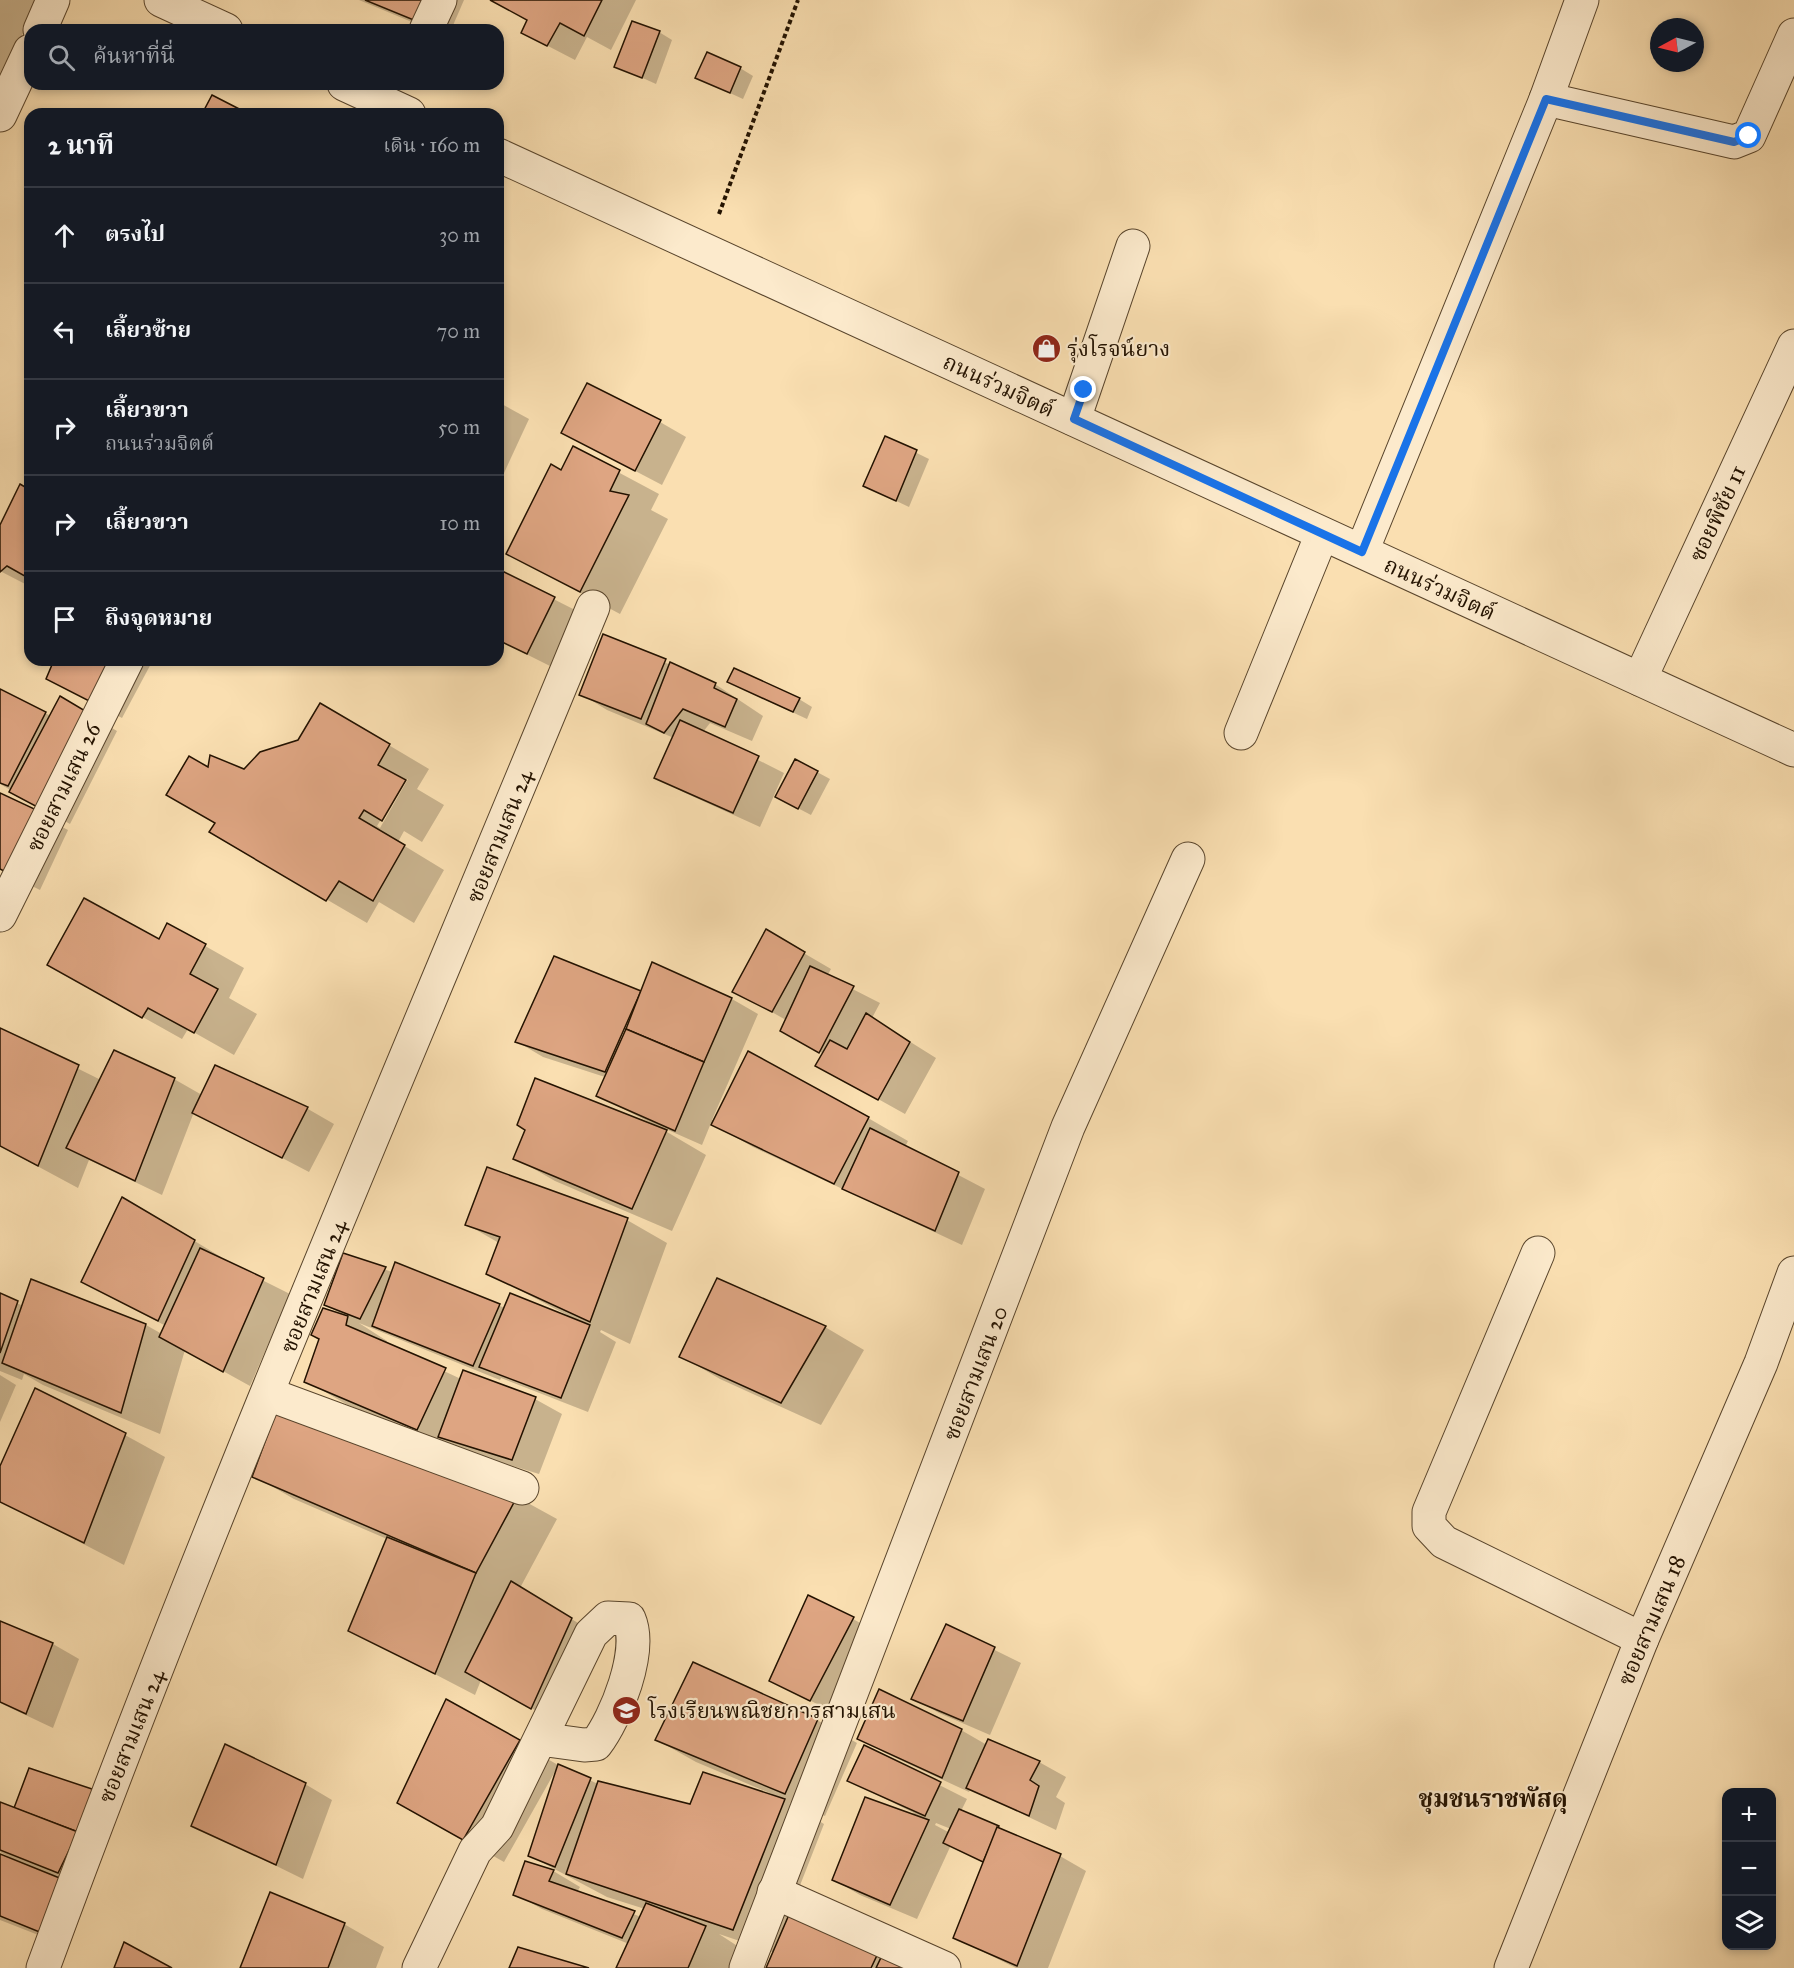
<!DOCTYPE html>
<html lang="th">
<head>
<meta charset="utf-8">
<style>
	body { margin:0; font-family:"IM FELL Great Primer","Noto Serif Thai",serif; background:#242831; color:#f1f3f6 }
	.controls { position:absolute; right:18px; bottom:18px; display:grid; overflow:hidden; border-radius:12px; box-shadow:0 3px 9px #0003 }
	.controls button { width:54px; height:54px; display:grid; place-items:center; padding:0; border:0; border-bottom:2px solid #363941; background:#171b24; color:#f1f3f6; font:30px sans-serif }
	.compass { position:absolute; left:1650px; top:18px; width:54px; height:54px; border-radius:50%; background:#171b24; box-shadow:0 3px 9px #0003; rotate:263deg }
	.stop { position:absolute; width:18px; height:18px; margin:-14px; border:4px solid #1a73e8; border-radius:50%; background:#fff }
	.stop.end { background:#1a73e8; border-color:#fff; box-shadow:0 2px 6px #0008 }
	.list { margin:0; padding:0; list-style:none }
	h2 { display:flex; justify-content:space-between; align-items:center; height:78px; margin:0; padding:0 24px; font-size:26px }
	h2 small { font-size:20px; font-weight:400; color:#9ea1a6 }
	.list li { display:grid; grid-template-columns:39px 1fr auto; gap:18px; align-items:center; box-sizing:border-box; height:96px; padding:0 24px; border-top:2px solid #363941 }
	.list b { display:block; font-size:22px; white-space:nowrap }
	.list p { margin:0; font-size:20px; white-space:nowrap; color:#9ea1a6 }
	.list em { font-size:20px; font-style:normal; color:#9ea1a6 }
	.icon { flex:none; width:33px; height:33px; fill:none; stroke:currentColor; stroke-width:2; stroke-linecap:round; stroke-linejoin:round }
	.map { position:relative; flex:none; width:1794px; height:1968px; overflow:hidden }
	.search { position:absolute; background:#171b24; box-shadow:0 3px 9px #0003; left:24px; top:24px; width:480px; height:66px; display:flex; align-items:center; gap:15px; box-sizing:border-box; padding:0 21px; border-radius:18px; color:#9ea1a6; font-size:22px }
	.panel { position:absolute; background:#171b24; box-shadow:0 3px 9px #0003; left:24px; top:108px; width:480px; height:558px; border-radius:18px }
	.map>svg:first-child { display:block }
</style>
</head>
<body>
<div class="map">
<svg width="1794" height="1968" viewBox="0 0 1794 1968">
	<rect width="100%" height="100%" fill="#fadfb1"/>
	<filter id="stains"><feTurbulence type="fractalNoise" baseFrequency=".00333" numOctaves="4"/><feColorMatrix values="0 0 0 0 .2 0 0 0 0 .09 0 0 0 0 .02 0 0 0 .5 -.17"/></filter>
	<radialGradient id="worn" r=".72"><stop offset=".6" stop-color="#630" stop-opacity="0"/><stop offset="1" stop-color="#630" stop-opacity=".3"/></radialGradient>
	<g fill="#0003" fill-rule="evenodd">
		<polygon points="0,0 39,0 0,81"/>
		<polygon points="359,0 464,0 451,30 431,30"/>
		<polygon points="492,0 636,0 611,50 587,37 575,60 523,33 528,21"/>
		<polygon points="659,32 672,40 656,84 616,66"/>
		<polygon points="740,68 753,76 743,99 697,78"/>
		<polygon points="498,402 529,419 504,473 498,470"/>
		<polygon points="660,422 686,437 662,485 563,433"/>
		<polygon points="886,438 929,459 909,507 865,486"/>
		<polygon points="573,448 659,494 651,510 668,519 620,614 508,554 562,472"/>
		<polygon points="30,491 30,585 29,586 0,571 0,528"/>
		<polygon points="498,571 581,613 554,668 498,640"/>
		<polygon points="603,636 715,684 763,716 752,741 710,723 703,732 784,773 760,827 683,792 656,777 674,738 607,710 581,694"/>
		<polygon points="56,660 153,660 122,718 48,679"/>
		<polygon points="742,689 799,699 812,707 807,719"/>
		<polygon points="0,691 51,716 61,698 117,731 70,824 0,784"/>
		<path d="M360,728L429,769L417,789L444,805L422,842L404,831L398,842L444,870L414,923L379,902L367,923L211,832L217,822L210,769L244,771ZM405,779H408L380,828L377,826Z"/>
		<polygon points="817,772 830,779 811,815 790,804"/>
		<polygon points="0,795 68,830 40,890 0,870"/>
		<polygon points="168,925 244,968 229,998 257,1014 234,1055 188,1029 182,1039 89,987 159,941"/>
		<polygon points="766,931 831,969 827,976 880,1003 872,1018 936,1058 905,1114 844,1080 824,1054 781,1030 786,1020 734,991"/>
		<path d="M653,964L732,999L758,1014L712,1120L868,1118L908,1141L905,1147L985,1189L962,1245L753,1147L711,1123L702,1145L668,1130L667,1132L706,1155L672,1231L555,1181L515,1158L652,1126L653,1124L598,1096L605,1077L543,1057L516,1041L642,993ZM631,1013L634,1014L622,1041L618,1039Z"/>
		<polygon points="0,1030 101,1080 174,1079 202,1095 216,1067 308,1109 334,1124 309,1172 194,1112 162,1195 89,1160 78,1188 0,1146"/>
		<polygon points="488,1169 627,1220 667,1243 630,1344 601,1330 600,1332 616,1342 588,1412 501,1378 500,1380 359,1323 387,1341 386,1344 461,1379 535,1399 562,1414 539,1474 467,1452 457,1451 346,1404 306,1381 343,1315 326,1305 344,1255 392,1272 395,1264 505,1308 566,1317 567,1315 487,1273 499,1243 466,1224"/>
		<polygon points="150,1214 221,1257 220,1259 290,1294 250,1386 185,1350 160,1434 43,1385 24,1374 22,1380 0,1371 0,1295 23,1306 146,1325 162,1334 166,1326 110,1297"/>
		<polygon points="825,1327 864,1350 821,1425 720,1379 681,1356"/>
		<polygon points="0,1375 16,1385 0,1422"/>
		<polygon points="125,1435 165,1457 124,1565 0,1501 0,1469"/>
		<polygon points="254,1476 517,1497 557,1519 520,1588 598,1635 558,1723 481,1680 475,1695 350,1630 387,1539 294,1499"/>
		<polygon points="853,1619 880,1634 838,1715 771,1680"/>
		<polygon points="0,1623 53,1644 79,1659 53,1728 0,1703"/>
		<polygon points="946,1626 1021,1663 990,1735 939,1713 913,1698"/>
		<polygon points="447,1701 558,1765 598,1784 691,1806 771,1796 772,1794 696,1762 657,1740 817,1720 857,1743 825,1816 789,1803 824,1824 790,1911 933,1968 768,1968 775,1953 719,1934 745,1951 737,1968 618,1968 629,1944 542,1909 515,1894 526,1863 555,1872 580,1887 577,1892 641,1917 645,1909 607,1897 530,1856 557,1768 504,1862 438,1825"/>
		<polygon points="961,1730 987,1745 1039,1762 1066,1777 1056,1797 1065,1803 1056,1830 970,1789 969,1792 885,1753 859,1738"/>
		<path d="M864,1747L967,1799L961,1811L1060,1856L1086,1871L1048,1968H1016L955,1938L985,1863L951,1845L917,1919L860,1895L834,1880L914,1813L849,1781ZM936,1823L951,1829L950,1833L935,1825Z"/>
		<polygon points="305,1784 332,1800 303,1879 193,1825"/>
		<polygon points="95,1791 121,1807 86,1887 58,1879 88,1896 69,1947 0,1920 0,1856 9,1857 0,1852 0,1804 15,1810"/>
		<polygon points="344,1924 384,1947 376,1968 241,1968"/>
	</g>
	<g fill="#dea582" stroke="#231200" stroke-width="1.5">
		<polygon points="365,0 431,0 421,23"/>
		<polygon points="490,0 602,0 584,36 560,23 547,46 521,33 527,20"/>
		<polygon points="632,21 660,31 642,78 614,67"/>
		<polygon points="707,52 741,67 730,93 695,78"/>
		<polygon points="212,95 249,114 202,114"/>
		<polygon points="587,383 661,420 635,471 561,433"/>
		<polygon points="498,400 503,402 498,413"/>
		<polygon points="885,436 917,450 896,501 863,486"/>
		<polygon points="573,446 620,470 610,491 629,495 580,592 506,554 551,464 561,470"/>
		<polygon points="20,484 30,490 30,579 7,566 0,572 0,525"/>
		<polygon points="498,569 555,597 527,654 498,640"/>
		<polygon points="603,634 666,659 641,719 579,695"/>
		<polygon points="54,660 118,660 95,704 46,679"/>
		<polygon points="670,662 716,683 714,688 737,699 725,727 683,709 664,733 646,724"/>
		<polygon points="734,668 800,698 793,712 727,682"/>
		<polygon points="0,689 46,712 8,786 0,783"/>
		<polygon points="60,696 92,715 43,810 9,792"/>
		<polygon points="320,703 390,744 378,765 406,780 382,821 364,810 359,818 405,845 373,901 339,881 326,901 209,832 215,823 166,795 189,756 208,767 210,755 244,769 260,752 298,740"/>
		<polygon points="680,720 759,756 733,813 654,778"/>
		<polygon points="795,759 818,771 798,809 775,797"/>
		<polygon points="0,793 43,813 13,876 0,869"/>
		<polygon points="84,898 159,939 167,923 206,944 190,974 218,989 194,1033 148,1008 142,1018 47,965"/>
		<polygon points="766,929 805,952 772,1012 732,992"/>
		<polygon points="554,956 641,991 605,1072 515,1042"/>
		<polygon points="652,962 732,998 704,1062 626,1029"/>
		<polygon points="810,966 854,986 819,1053 780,1031"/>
		<polygon points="866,1013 910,1042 878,1100 815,1066 830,1040 847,1049"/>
		<polygon points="0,1028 79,1065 38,1166 0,1146"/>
		<polygon points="626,1029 704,1062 675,1131 596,1096"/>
		<polygon points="114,1050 175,1078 135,1181 66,1148"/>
		<polygon points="748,1051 869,1117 834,1184 711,1125"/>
		<polygon points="215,1065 308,1107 282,1158 192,1113"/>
		<polygon points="535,1078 667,1130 632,1209 513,1159 525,1130 517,1125"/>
		<polygon points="870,1128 959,1172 935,1231 842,1189"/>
		<polygon points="487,1167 628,1218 590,1322 486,1274 500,1237 465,1225"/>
		<polygon points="122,1197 195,1240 158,1321 81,1282"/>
		<polygon points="200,1248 264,1278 223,1372 159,1337"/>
		<polygon points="343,1253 386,1267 360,1319 324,1305"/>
		<polygon points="395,1262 500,1304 473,1366 372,1326"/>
		<polygon points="717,1278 826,1326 781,1403 679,1357"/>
		<polygon points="31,1279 146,1324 121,1413 2,1363"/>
		<polygon points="0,1293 18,1301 0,1353"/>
		<polygon points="510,1293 590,1325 561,1398 479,1367"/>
		<polygon points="323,1308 348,1316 346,1325 446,1368 417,1430 304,1382 319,1339 311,1335"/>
		<polygon points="463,1370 536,1397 512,1460 438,1437"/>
		<polygon points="35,1388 126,1433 84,1543 0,1502 0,1466"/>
		<polygon points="277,1409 518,1495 476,1573 252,1477"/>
		<polygon points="387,1537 476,1573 435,1674 348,1631"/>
		<polygon points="511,1581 572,1618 531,1709 465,1672"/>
		<polygon points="808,1595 854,1617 810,1701 769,1681"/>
		<polygon points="0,1621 53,1643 26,1714 0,1702"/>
		<polygon points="946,1624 995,1647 963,1721 911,1699"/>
		<polygon points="693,1662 818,1719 785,1794 655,1740"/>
		<polygon points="879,1689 962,1729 942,1778 857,1739"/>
		<polygon points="446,1699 520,1740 463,1840 397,1803"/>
		<polygon points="988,1739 1040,1761 1030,1780 1039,1786 1029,1816 966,1788"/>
		<polygon points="225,1744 306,1783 276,1865 191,1826"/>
		<polygon points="864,1745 941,1782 925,1816 847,1781"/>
		<polygon points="558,1764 591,1778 555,1867 528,1856"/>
		<polygon points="29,1768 95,1790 78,1832 14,1808"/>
		<polygon points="703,1772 785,1799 733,1930 566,1874 598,1781 690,1804"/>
		<polygon points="865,1797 929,1820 890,1905 832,1880"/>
		<polygon points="0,1802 78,1832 58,1873 0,1850"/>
		<polygon points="959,1809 999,1826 983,1862 943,1843"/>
		<polygon points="997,1827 1061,1854 1017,1966 953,1938"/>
		<polygon points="0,1854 62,1879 42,1933 0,1916"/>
		<polygon points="525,1861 554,1870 549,1881 635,1911 622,1938 513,1895"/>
		<polygon points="270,1892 345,1923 328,1968 240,1968"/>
		<polygon points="646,1903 706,1926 688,1968 616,1968"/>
		<polygon points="791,1910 879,1951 871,1968 766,1968"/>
		<polygon points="124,1942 172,1968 114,1968"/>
		<polygon points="887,1945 937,1968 876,1968"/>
		<polygon points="518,1947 589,1968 509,1968"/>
	</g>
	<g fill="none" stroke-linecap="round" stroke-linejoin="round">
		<defs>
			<g id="minor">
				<polyline points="161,0 226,30"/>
				<polyline points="40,30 53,0"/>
				<polyline points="426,30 440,0"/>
				<polyline points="344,84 409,114"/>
				<polyline points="1546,99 1734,142 1749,136 1794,35"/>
				<polyline points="0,115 30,51"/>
				<polyline points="498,155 1794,750"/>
				<polyline points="1074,419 1133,246"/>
				<polyline points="1362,551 1546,99 1582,0"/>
				<polyline points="1640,679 1794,346"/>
				<polyline points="1241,733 1322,534"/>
				<polyline points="0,915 127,660"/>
				<polyline points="1538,1253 1429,1512 1429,1526 1444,1542 1642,1639"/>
				<polyline points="268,1394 522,1488"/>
				<polyline points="774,1892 944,1968"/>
				<path d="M43,1968C211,1509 407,1059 593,607"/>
				<path d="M419,1968L475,1851L497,1827L591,1634L608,1618L629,1619C643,1651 616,1718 596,1744L584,1745L540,1739"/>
				<polyline points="746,1968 1068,1127 1188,859"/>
				<polyline points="1511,1968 1642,1639 1761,1363 1794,1273"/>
			</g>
		</defs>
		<use href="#minor" stroke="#59452c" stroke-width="35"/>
		<polyline stroke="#231200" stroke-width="4" stroke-dasharray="4.5 3" stroke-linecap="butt" points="719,214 798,0"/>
		<use href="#minor" stroke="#fceacc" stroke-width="33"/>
	</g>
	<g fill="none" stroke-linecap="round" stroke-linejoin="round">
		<polyline stroke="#1a73e8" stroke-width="8" points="1084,390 1074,419 1362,552 1546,99 1734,142 1749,136"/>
	</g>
	<defs>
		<symbol id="shop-disc" viewBox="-11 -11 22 22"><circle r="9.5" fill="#8f2418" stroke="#fceacc"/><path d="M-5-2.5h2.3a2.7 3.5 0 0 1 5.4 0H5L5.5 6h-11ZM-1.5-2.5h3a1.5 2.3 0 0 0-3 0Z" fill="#fff"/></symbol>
		<symbol id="school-disc" viewBox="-11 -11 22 22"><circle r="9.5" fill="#8f2418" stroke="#fceacc"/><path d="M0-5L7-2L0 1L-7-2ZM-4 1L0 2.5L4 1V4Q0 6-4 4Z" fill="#fff"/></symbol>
	</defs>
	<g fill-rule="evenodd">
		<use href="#shop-disc" x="1030" y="332" width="33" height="33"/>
		<use href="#school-disc" x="610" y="1694" width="33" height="33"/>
	</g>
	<g text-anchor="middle" stroke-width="4.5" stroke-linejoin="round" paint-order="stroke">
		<g font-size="22" fill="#231200" stroke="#fceacc" text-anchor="start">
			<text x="1067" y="356">รุ่งโรจน์ยาง</text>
			<text x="648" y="1718">โรงเรียนพณิชยการสามเสน</text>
		</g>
		<g font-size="22" fill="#231200" stroke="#fceacc">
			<text transform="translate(999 385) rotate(25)" y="8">ถนนร่วมจิตต์</text>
			<text transform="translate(1717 513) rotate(-65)" y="8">ซอยพิชัย 11</text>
			<text transform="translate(1440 588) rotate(25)" y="8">ถนนร่วมจิตต์</text>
			<text transform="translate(63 787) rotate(-64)" y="8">ซอยสามเสน 26</text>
			<text transform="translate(499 836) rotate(-68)" y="8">ซอยสามเสน 24</text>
			<text transform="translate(313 1286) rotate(-68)" y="8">ซอยสามเสน 24</text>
			<text transform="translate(975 1373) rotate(-69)" y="8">ซอยสามเสน 20</text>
			<text transform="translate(1651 1620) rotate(-67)" y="8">ซอยสามเสน 18</text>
			<text transform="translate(131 1736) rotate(-68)" y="8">ซอยสามเสน 24</text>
		</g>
		<g font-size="24" font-weight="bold" fill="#231200" stroke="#fceacc">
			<text x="1493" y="1807">ชุมชนราชพัสดุ</text>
		</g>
	</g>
	<rect width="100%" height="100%" filter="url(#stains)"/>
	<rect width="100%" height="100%" fill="url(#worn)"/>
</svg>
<div class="controls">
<button>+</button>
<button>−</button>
<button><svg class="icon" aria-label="layers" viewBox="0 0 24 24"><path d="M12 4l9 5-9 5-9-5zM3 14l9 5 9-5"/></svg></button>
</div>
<svg class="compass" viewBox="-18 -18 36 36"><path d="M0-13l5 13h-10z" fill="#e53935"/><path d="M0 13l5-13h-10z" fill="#9ea1a6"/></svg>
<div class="stop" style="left:1749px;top:136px"></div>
<div class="stop end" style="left:1084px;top:390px"></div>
<div class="search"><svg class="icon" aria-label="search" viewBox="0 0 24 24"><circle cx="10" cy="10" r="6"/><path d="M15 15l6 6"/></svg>ค้นหาที่นี่</div>
<section class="panel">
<h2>2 นาที<small>เดิน · 160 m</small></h2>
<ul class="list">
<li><svg class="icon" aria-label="ahead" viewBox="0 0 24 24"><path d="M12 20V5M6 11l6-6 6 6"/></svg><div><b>ตรงไป</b></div><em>30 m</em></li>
<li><svg class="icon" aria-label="left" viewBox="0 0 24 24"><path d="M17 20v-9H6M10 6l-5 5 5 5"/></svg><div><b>เลี้ยวซ้าย</b></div><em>70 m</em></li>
<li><svg class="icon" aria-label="right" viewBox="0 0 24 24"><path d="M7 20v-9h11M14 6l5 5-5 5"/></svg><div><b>เลี้ยวขวา</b><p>ถนนร่วมจิตต์</p></div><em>50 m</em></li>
<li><svg class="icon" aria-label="right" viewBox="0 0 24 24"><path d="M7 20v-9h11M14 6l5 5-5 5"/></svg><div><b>เลี้ยวขวา</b></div><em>10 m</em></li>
<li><svg class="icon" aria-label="arrive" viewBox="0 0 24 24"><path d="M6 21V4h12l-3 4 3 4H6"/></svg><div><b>ถึงจุดหมาย</b></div></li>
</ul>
</section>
</div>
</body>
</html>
